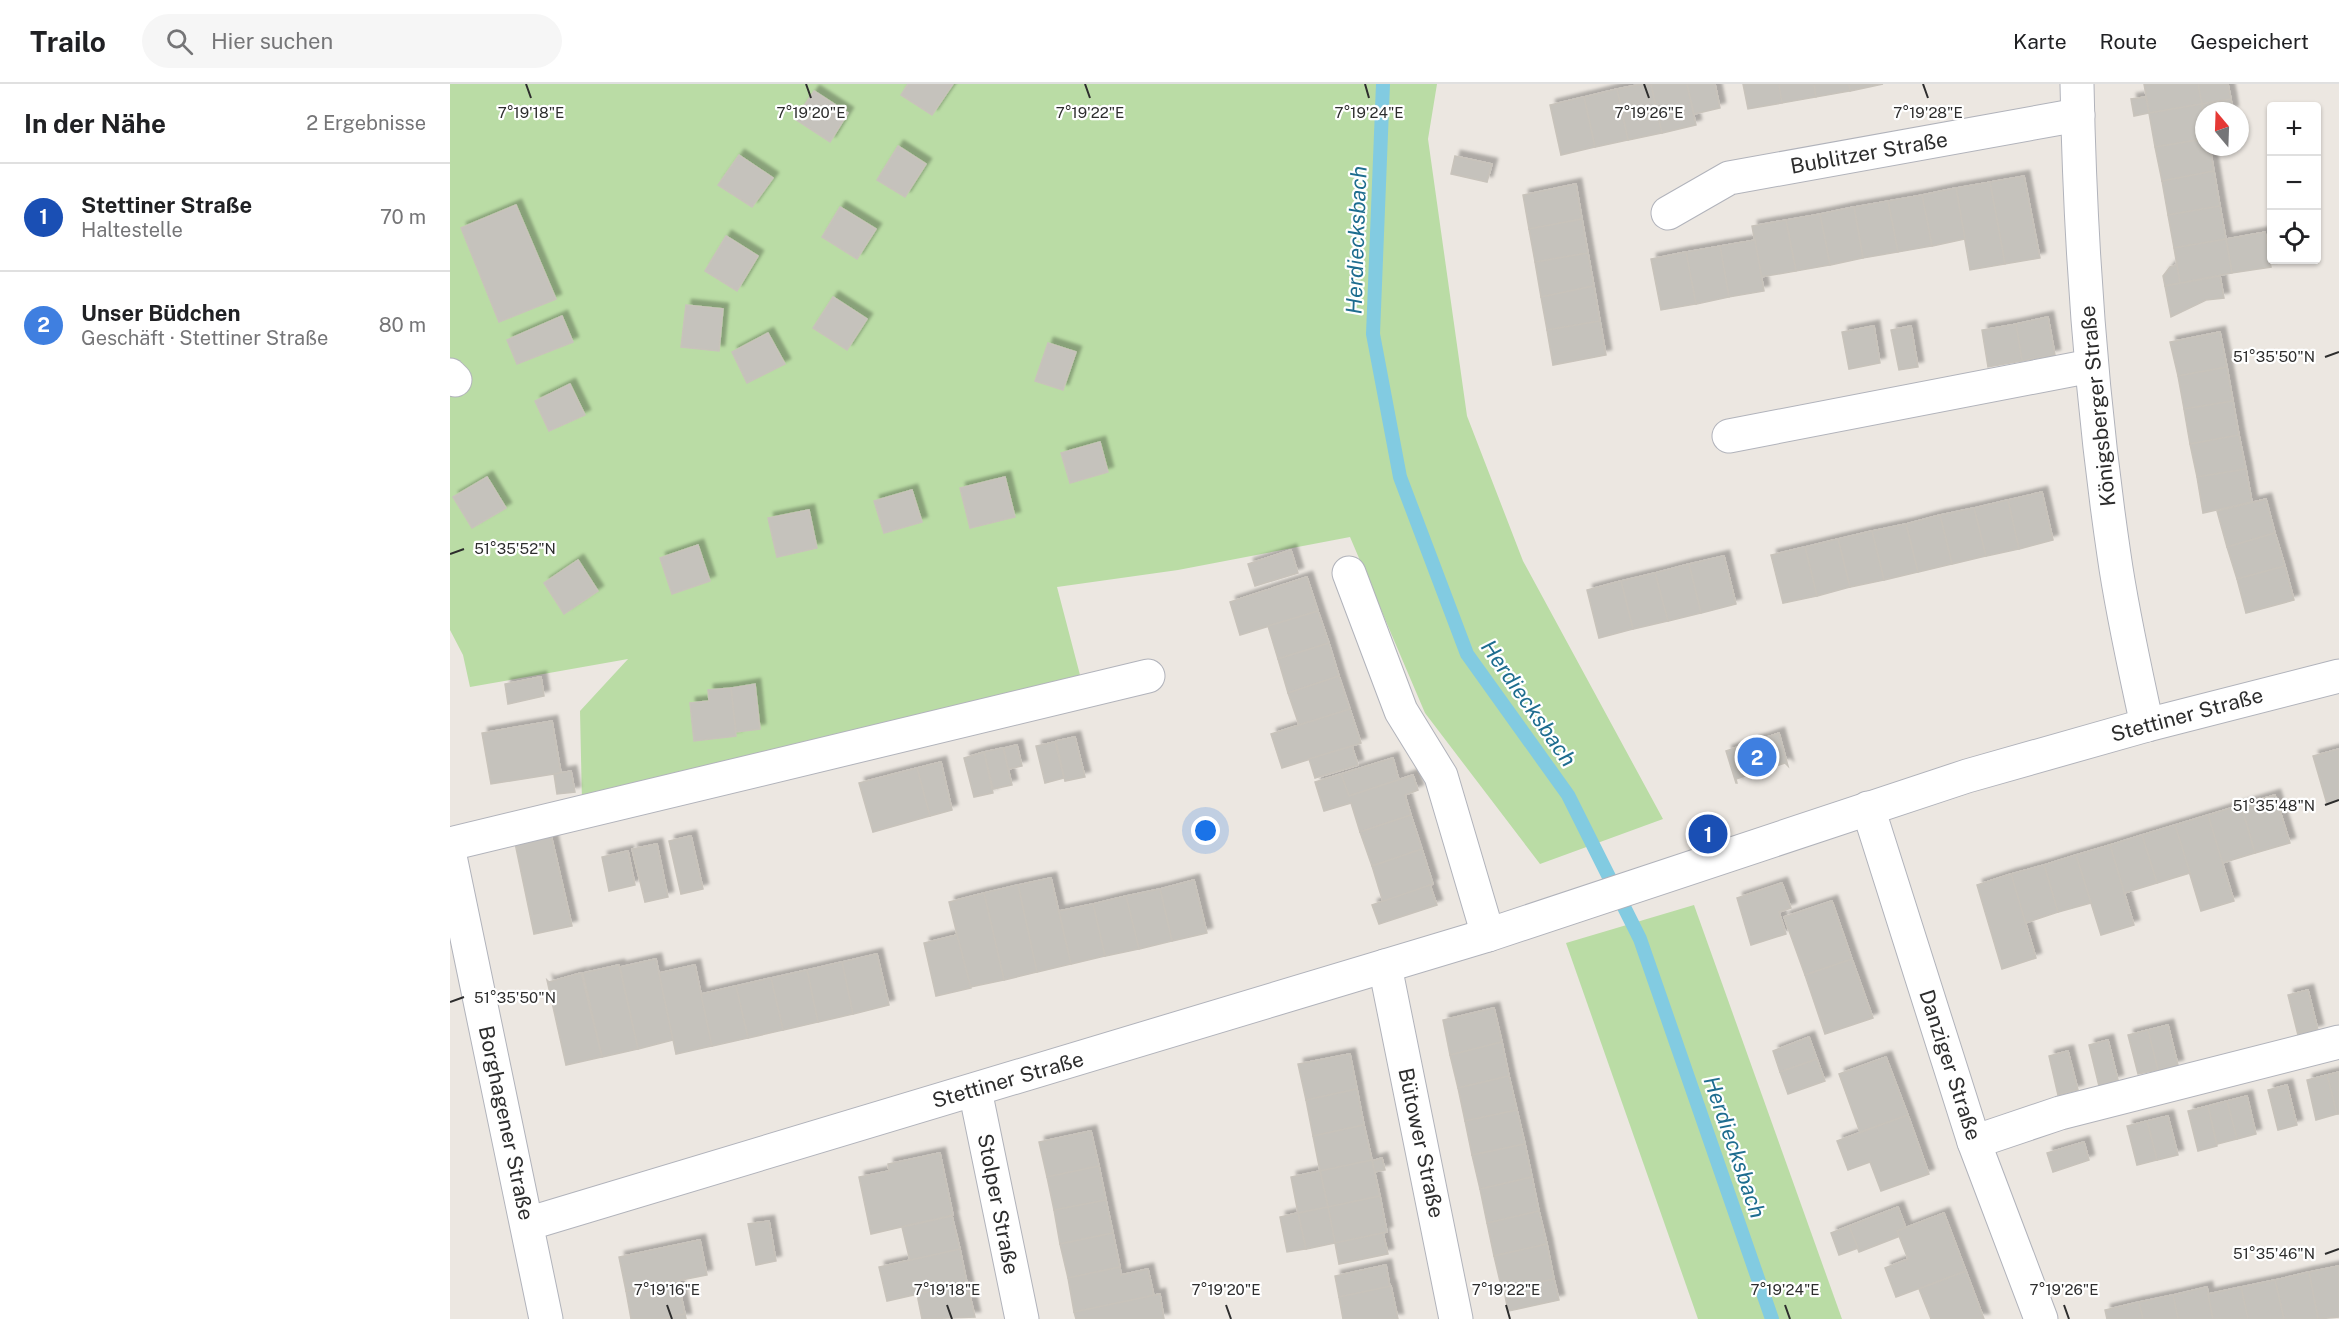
<!DOCTYPE html>
<html lang="de">
<head>
<meta charset="utf-8">
<style>
	body { margin:0; font-family:"Public Sans",sans-serif; background:#f6f6f6; color:#202124 }
	.controls { position:absolute; right:18px; top:18px; display:grid; overflow:hidden; border-radius:6px; box-shadow:0 2px 4px #0004 }
	.controls button { width:54px; height:54px; display:grid; place-items:center; padding:0; border:0; border-bottom:2px solid #e0e0e0; background:#fff; color:#202124; font:30px sans-serif }
	.compass { position:absolute; left:1745px; top:18px; width:54px; height:54px; border-radius:50%; background:#fff; box-shadow:0 2px 4px #0004; rotate:341deg }
	.you { position:absolute; left:756px; top:747px; width:21px; height:21px; margin:-15px; border:4px solid #fff; border-radius:50%; background:#1a73e8; box-shadow:0 0 0 9px #1a73e833 }
	.badge { display:grid; place-items:center; width:39px; height:39px; border-radius:50%; background:#ea580c; color:#fff; font-size:20px; font-weight:700 }
	.pin { position:absolute; translate:-50% -50%; border:3px solid #fff; box-shadow:0 2px 6px #0006 }
	.list { margin:0; padding:0; list-style:none }
	h2 { display:flex; justify-content:space-between; align-items:center; height:78px; margin:0; padding:0 24px; font-size:26px }
	h2 small { font-size:20px; font-weight:400; color:#757577 }
	.list li { display:grid; grid-template-columns:39px 1fr auto; gap:18px; align-items:center; box-sizing:border-box; height:108px; padding:0 24px; border-top:2px solid #e0e0e0 }
	.list b { display:block; font-size:22px; white-space:nowrap }
	.list p { margin:0; font-size:20px; white-space:nowrap; color:#757577 }
	.list em { font-size:20px; font-style:normal; color:#757577 }
	.icon { flex:none; width:33px; height:33px; fill:none; stroke:currentColor; stroke-width:2; stroke-linecap:round; stroke-linejoin:round }
	.map { position:relative; flex:none; width:1889px; height:1235px; overflow:hidden }
	header { display:flex; align-items:center; gap:36px; box-sizing:border-box; height:84px; padding:0 30px; background:#fff; border-bottom:2px solid #e0e0e0 }
	header strong { font-size:28px }
	nav { display:flex; gap:33px; margin-inline-start:auto; font-size:21px }
	.search { width:420px; height:54px; background:#f6f6f6; display:flex; align-items:center; gap:15px; box-sizing:border-box; padding:0 21px; border-radius:33px; color:#757577; font-size:22px }
	main { display:flex }
	aside { flex:1; background:#fff }
	.map>svg:first-child { display:block }
</style>
</head>
<body>
<header>
<strong>Trailo</strong>
<div class="search"><svg class="icon" aria-label="search" viewBox="0 0 24 24"><circle cx="10" cy="10" r="6"/><path d="M15 15l6 6"/></svg>Hier suchen</div>
<nav><a>Karte</a><a>Route</a><a>Gespeichert</a></nav>
</header>
<main>
<aside>
<h2>In der Nähe<small>2 Ergebnisse</small></h2>
<ul class="list">
<li><span class="badge" style="background:#1a4fb4">1</span><div><b>Stettiner Straße</b><p>Haltestelle</p></div><em>70 m</em></li>
<li><span class="badge" style="background:#3f7fe0">2</span><div><b>Unser Büdchen</b><p>Geschäft · Stettiner Straße</p></div><em>80 m</em></li>
</ul>
</aside>
<div class="map">
<svg width="1889" height="1235" viewBox="0 0 1889 1235">
	<defs>
		<filter id="shadow"><feDropShadow dx="5.5" dy="-5.5" stdDeviation="1.5" flood-color="#0004"/></filter>
	</defs>
	<rect width="100%" height="100%" fill="#ece7e1"/>
	<g fill="#badca5">
		<polygon points="0,0 987,0 978,55 1017,332 1073,477 1213,735 1090,780 975,629 900,453 728,486 607,503 630,591 316,667 298,676 132,718 130,627 178,575 20,603 13,571 0,546"/>
		<polygon points="1244,821 1392,1235 1248,1235 1116,859"/>
	</g>
	<g fill="none" stroke-linecap="round" stroke-linejoin="round">
		<polyline stroke="#82cbe1" stroke-width="14" points="933,0 923,250 950,393 1017,570 1118,711 1190,855 1322,1235"/>
	</g>
	<g fill="#c5c2bc" stroke="#c8c3bb" stroke-width="1.5" filter="url(#shadow)">
		<polygon points="458,0 503,0 482,31 451,11"/>
		<polygon points="1192,0 1201,0 1212,49 1178,56 1167,5"/>
		<polygon points="1201,0 1237,0 1246,41 1212,49"/>
		<polygon points="1237,0 1265,0 1270,24 1244,30"/>
		<polygon points="1293,0 1329,0 1332,19 1298,25"/>
		<polygon points="1329,0 1364,0 1366,13 1332,19"/>
		<polygon points="1364,0 1399,0 1400,7 1366,13"/>
		<polygon points="1399,0 1433,0 1400,7"/>
		<polygon points="1694,0 1748,0 1752,20 1699,29"/>
		<polygon points="1748,0 1778,0 1781,15 1752,20"/>
		<polygon points="1167,5 1178,56 1145,63 1134,13"/>
		<polygon points="364,7 398,29 380,58 345,35"/>
		<polygon points="1134,13 1145,63 1111,71 1100,21"/>
		<polygon points="1696,13 1699,29 1684,32 1681,15"/>
		<polygon points="1781,15 1783,27 1754,27 1754,31 1752,20"/>
		<polygon points="1752,20 1754,55 1705,63 1699,29"/>
		<polygon points="1754,55 1754,63 1760,63 1764,87 1712,97 1705,63"/>
		<polygon points="448,62 476,80 455,113 427,96"/>
		<polygon points="289,71 323,94 302,123 268,101"/>
		<polygon points="1005,72 1042,80 1037,98 1001,90"/>
		<polygon points="1764,87 1770,122 1718,131 1712,97"/>
		<polygon points="1574,92 1590,174 1555,180 1540,98"/>
		<polygon points="1540,98 1555,180 1520,186 1506,104"/>
		<polygon points="1126,100 1132,135 1079,145 1073,111"/>
		<polygon points="1506,104 1515,155 1482,162 1472,111"/>
		<polygon points="1472,111 1482,162 1448,168 1438,117"/>
		<polygon points="1438,117 1448,168 1413,174 1404,123"/>
		<polygon points="66,121 106,215 49,238 11,144"/>
		<polygon points="1770,122 1776,155 1724,164 1718,131"/>
		<polygon points="390,123 426,145 407,175 372,153"/>
		<polygon points="1404,123 1413,174 1380,181 1370,130"/>
		<polygon points="1370,130 1380,181 1346,187 1336,136"/>
		<polygon points="1132,135 1138,169 1085,178 1079,145"/>
		<polygon points="1336,136 1346,187 1311,193 1302,142"/>
		<polygon points="1815,148 1821,183 1782,189 1776,155"/>
		<polygon points="276,152 308,172 287,207 255,187"/>
		<polygon points="1776,155 1782,189 1730,199 1724,164"/>
		<polygon points="1305,156 1314,207 1279,213 1270,162"/>
		<polygon points="1270,162 1279,213 1246,220 1236,168"/>
		<polygon points="1236,168 1246,220 1211,226 1201,175"/>
		<polygon points="1138,169 1144,202 1091,213 1085,178"/>
		<polygon points="1727,181 1730,199 1715,202 1713,192 1720,183"/>
		<polygon points="1770,192 1774,214 1756,216 1721,233 1715,202"/>
		<polygon points="1144,202 1150,237 1097,246 1091,213"/>
		<polygon points="383,213 417,235 397,266 363,244"/>
		<polygon points="236,221 273,225 269,267 231,263"/>
		<polygon points="112,232 123,258 67,280 57,256"/>
		<polygon points="1598,233 1605,271 1572,277 1566,240"/>
		<polygon points="1150,237 1156,271 1103,281 1097,246"/>
		<polygon points="1566,240 1572,277 1538,283 1532,246"/>
		<polygon points="1424,242 1430,279 1399,285 1392,248"/>
		<polygon points="1461,242 1468,283 1449,286 1441,246"/>
		<polygon points="1770,248 1777,283 1728,292 1720,258"/>
		<polygon points="318,249 335,280 297,299 282,268"/>
		<polygon points="598,259 626,268 613,306 585,297"/>
		<polygon points="1777,283 1783,317 1734,325 1728,292"/>
		<polygon points="120,300 135,331 99,347 85,317"/>
		<polygon points="1783,317 1789,351 1740,360 1734,325"/>
		<polygon points="1789,351 1796,385 1747,393 1740,360"/>
		<polygon points="650,358 658,388 620,399 611,369"/>
		<polygon points="1796,385 1802,418 1753,429 1747,393"/>
		<polygon points="37,393 56,424 22,444 3,413"/>
		<polygon points="555,393 565,433 520,444 510,404"/>
		<polygon points="462,406 472,438 434,449 424,417"/>
		<polygon points="1592,408 1603,456 1569,465 1558,416"/>
		<polygon points="1816,415 1825,449 1777,463 1767,427"/>
		<polygon points="1558,416 1569,465 1536,472 1524,424"/>
		<polygon points="1524,424 1536,472 1502,480 1490,431"/>
		<polygon points="359,426 367,464 327,473 318,434"/>
		<polygon points="1490,431 1502,480 1468,488 1456,440"/>
		<polygon points="1456,440 1468,488 1434,496 1422,447"/>
		<polygon points="1422,447 1434,496 1400,503 1388,455"/>
		<polygon points="1825,449 1835,482 1787,495 1777,463"/>
		<polygon points="1388,455 1400,503 1367,512 1355,463"/>
		<polygon points="248,461 260,497 222,510 210,474"/>
		<polygon points="1355,463 1367,512 1333,519 1321,471"/>
		<polygon points="841,466 848,489 805,502 798,480"/>
		<polygon points="1274,472 1286,520 1251,529 1239,480"/>
		<polygon points="128,476 148,507 114,530 94,499"/>
		<polygon points="1239,480 1251,529 1218,537 1205,489"/>
		<polygon points="1835,482 1844,516 1796,529 1787,495"/>
		<polygon points="1205,489 1218,537 1183,545 1171,497"/>
		<polygon points="857,493 868,527 790,551 780,518"/>
		<polygon points="1171,497 1183,545 1149,554 1137,506"/>
		<polygon points="868,527 879,559 828,575 818,542"/>
		<polygon points="879,559 889,592 838,609 828,575"/>
		<polygon points="889,592 900,625 849,641 838,609"/>
		<polygon points="91,593 94,612 58,620 55,600"/>
		<polygon points="305,600 310,645 286,648 281,604"/>
		<polygon points="281,604 286,652 244,657 240,619 259,617 258,606"/>
		<polygon points="900,625 911,659 832,684 821,650"/>
		<polygon points="102,637 111,689 41,700 32,649"/>
		<polygon points="1329,649 1338,682 1335,679 1286,695 1287,699 1286,699 1276,667"/>
		<polygon points="625,653 635,693 615,697 606,657"/>
		<polygon points="605,658 614,694 595,699 586,662"/>
		<polygon points="567,661 572,682 558,685 554,664"/>
		<polygon points="902,662 908,681 865,694 859,675"/>
		<polygon points="553,664 562,701 543,705 534,668"/>
		<polygon points="1889,665 1889,716 1877,720 1863,672"/>
		<polygon points="534,668 543,709 524,713 514,674"/>
		<polygon points="943,674 949,696 899,712 891,690"/>
		<polygon points="491,678 502,726 480,732 467,684"/>
		<polygon points="467,684 480,732 423,748 409,699"/>
		<polygon points="121,687 125,708 107,710 104,690"/>
		<polygon points="891,690 899,712 963,691 968,706 955,711 961,731 910,748 901,719 874,727 865,698"/>
		<polygon points="1825,711 1840,759 1805,769 1791,721"/>
		<polygon points="1791,721 1805,769 1772,779 1758,731"/>
		<polygon points="961,731 972,765 922,782 910,748"/>
		<polygon points="1758,731 1784,817 1751,827 1725,741"/>
		<polygon points="1725,741 1740,789 1707,799 1692,751"/>
		<polygon points="101,751 122,842 84,850 65,759"/>
		<polygon points="1692,751 1707,799 1674,809 1660,761"/>
		<polygon points="241,752 253,805 231,810 219,757"/>
		<polygon points="207,760 218,813 195,818 182,765"/>
		<polygon points="1660,761 1684,841 1651,851 1626,771"/>
		<polygon points="972,765 983,800 933,818 922,782"/>
		<polygon points="178,767 185,801 159,807 152,773"/>
		<polygon points="1626,771 1641,819 1608,828 1594,781"/>
		<polygon points="1594,781 1608,828 1575,839 1561,790"/>
		<polygon points="1561,790 1586,874 1552,885 1527,801"/>
		<polygon points="601,794 621,880 587,888 568,801"/>
		<polygon points="744,796 757,849 722,857 710,805"/>
		<polygon points="1332,799 1341,824 1329,828 1336,850 1301,861 1287,814"/>
		<polygon points="568,801 587,888 554,896 534,809"/>
		<polygon points="980,801 987,821 929,840 922,821"/>
		<polygon points="710,805 722,857 689,865 676,812"/>
		<polygon points="534,809 554,896 520,903 499,818"/>
		<polygon points="676,812 689,865 655,872 643,820"/>
		<polygon points="1382,817 1402,875 1355,891 1334,833"/>
		<polygon points="643,820 655,872 621,880 609,827"/>
		<polygon points="507,851 521,904 486,912 474,859"/>
		<polygon points="427,870 439,921 403,930 392,878"/>
		<polygon points="206,875 223,956 188,965 170,883"/>
		<polygon points="1402,875 1423,934 1375,950 1355,891"/>
		<polygon points="392,878 403,930 368,938 357,886"/>
		<polygon points="169,881 188,965 152,973 133,889"/>
		<polygon points="245,881 262,962 226,970 209,889"/>
		<polygon points="357,886 368,938 333,946 321,894"/>
		<polygon points="131,889 152,973 116,981 97,896 99,898"/>
		<polygon points="321,894 333,946 298,954 286,902"/>
		<polygon points="286,902 298,954 262,962 251,910"/>
		<polygon points="1858,906 1868,946 1848,951 1838,911"/>
		<polygon points="1044,924 1052,958 1000,971 993,936"/>
		<polygon points="1718,941 1728,981 1708,986 1698,946"/>
		<polygon points="1698,946 1708,986 1688,990 1678,951"/>
		<polygon points="1359,953 1367,975 1330,988 1323,967"/>
		<polygon points="1658,956 1668,996 1649,1002 1639,961"/>
		<polygon points="1052,958 1059,992 1008,1004 1000,971"/>
		<polygon points="1618,967 1628,1006 1608,1011 1599,972"/>
		<polygon points="900,970 907,1005 856,1016 848,980"/>
		<polygon points="1436,973 1458,1031 1410,1048 1389,990"/>
		<polygon points="1367,975 1375,997 1338,1010 1330,988"/>
		<polygon points="1889,988 1889,1030 1887,1030 1877,991"/>
		<polygon points="1877,991 1887,1030 1866,1036 1857,996"/>
		<polygon points="1059,992 1067,1026 1015,1037 1008,1004"/>
		<polygon points="1837,1001 1847,1041 1828,1046 1818,1006"/>
		<polygon points="907,1005 914,1041 863,1052 856,1016"/>
		<polygon points="1797,1012 1806,1050 1787,1055 1777,1017"/>
		<polygon points="1777,1017 1787,1055 1767,1060 1758,1022"/>
		<polygon points="1758,1022 1767,1062 1748,1067 1738,1027"/>
		<polygon points="1067,1026 1075,1060 1022,1071 1015,1037"/>
		<polygon points="1458,1031 1479,1090 1431,1107 1420,1078 1398,1086 1387,1057"/>
		<polygon points="1718,1032 1728,1071 1707,1076 1697,1037"/>
		<polygon points="1697,1037 1707,1076 1687,1081 1677,1042"/>
		<polygon points="914,1041 922,1076 870,1087 863,1052"/>
		<polygon points="641,1047 649,1082 597,1093 589,1058"/>
		<polygon points="1634,1058 1639,1076 1603,1088 1597,1069"/>
		<polygon points="1075,1060 1082,1093 1030,1105 1022,1071"/>
		<polygon points="490,1069 503,1131 421,1150 409,1093 439,1087 438,1080"/>
		<polygon points="932,1074 935,1086 924,1088 922,1077"/>
		<polygon points="922,1076 930,1112 878,1123 870,1087"/>
		<polygon points="649,1082 656,1116 604,1126 597,1093"/>
		<polygon points="870,1087 878,1123 848,1129 841,1093"/>
		<polygon points="1082,1093 1089,1127 1037,1139 1030,1105"/>
		<polygon points="930,1112 937,1148 885,1159 878,1123"/>
		<polygon points="656,1116 663,1149 610,1160 604,1126"/>
		<polygon points="878,1123 885,1159 856,1165 848,1129"/>
		<polygon points="1448,1123 1456,1144 1447,1147 1450,1152 1409,1168 1399,1142"/>
		<polygon points="1089,1127 1097,1160 1044,1172 1037,1139"/>
		<polygon points="848,1129 856,1165 837,1168 830,1133"/>
		<polygon points="1494,1129 1516,1187 1446,1213 1435,1184 1458,1175 1447,1147"/>
		<polygon points="502,1132 510,1165 460,1177 452,1143"/>
		<polygon points="319,1137 326,1177 306,1181 298,1140"/>
		<polygon points="1399,1142 1408,1164 1389,1171 1381,1149"/>
		<polygon points="663,1149 670,1183 618,1194 610,1160"/>
		<polygon points="933,1149 938,1170 889,1180 885,1159"/>
		<polygon points="250,1156 257,1191 176,1207 169,1173"/>
		<polygon points="1097,1160 1104,1195 1052,1206 1044,1172"/>
		<polygon points="510,1165 517,1199 437,1217 429,1183"/>
		<polygon points="936,1181 940,1203 889,1213 885,1192"/>
		<polygon points="1889,1182 1889,1233 1868,1235 1859,1188"/>
		<polygon points="670,1183 671,1191 698,1185 704,1212 624,1228 618,1194"/>
		<polygon points="1516,1187 1534,1235 1481,1235 1469,1205"/>
		<polygon points="1859,1188 1868,1235 1834,1235 1825,1196"/>
		<polygon points="1104,1195 1109,1216 1058,1227 1054,1206"/>
		<polygon points="1825,1196 1834,1235 1798,1235 1791,1203"/>
		<polygon points="228,1197 235,1230 211,1235 181,1235 176,1207"/>
		<polygon points="517,1199 525,1233 472,1235 467,1210"/>
		<polygon points="941,1202 948,1235 893,1235 889,1213"/>
		<polygon points="1757,1203 1763,1235 1728,1235 1723,1211"/>
		<polygon points="1791,1203 1798,1235 1763,1235 1758,1210"/>
		<polygon points="710,1210 714,1235 626,1235 624,1228"/>
		<polygon points="1723,1211 1728,1235 1693,1235 1689,1218"/>
		<polygon points="1689,1218 1693,1235 1657,1235 1655,1226"/>
		<polygon points="235,1230 236,1235 211,1235"/>
	</g>
	<g fill="none" stroke-linecap="round" stroke-linejoin="round">
		<defs>
			<g id="minor">
				<path d="M1627,0C1630,157 1641,315 1664,471C1672,528 1685,585 1697,641"/>
				<polyline points="1218,129 1279,94 1628,31"/>
				<polyline points="0,291 5,296"/>
				<polyline points="1279,352 1641,282"/>
				<polyline points="899,489 951,627 991,692 1038,851"/>
				<polyline points="1418,724 1524,1058 1591,1235"/>
				<polyline points="0,760 698,592"/>
				<polyline points="0,772 96,1235"/>
				<polyline points="935,882 1006,1235"/>
				<polyline points="525,1006 572,1235"/>
				<polyline points="1524,1058 1610,1029 1889,958"/>
				<polyline points="77,1140 1038,851 1517,692 1697,641 1889,592"/>
			</g>
		</defs>
		<use href="#minor" stroke="#b1b3bb" stroke-width="35"/>
		<use href="#minor" stroke="#fff" stroke-width="33"/>
	</g>
	<path fill="none" stroke="#2d2d2d" stroke-width="2" d="M76,0L81,14M356,0L361,14M635,0L640,14M915,0L919,14M1194,0L1199,14M1473,0L1478,14M1875,273L1889,268M0,470L14,465M1875,721L1889,716M0,918L14,913M1875,1170L1889,1165M217,1221L222,1235M497,1221L502,1235M776,1221L781,1235M1056,1221L1060,1235M1335,1221L1340,1235M1614,1221L1619,1235"/>
	<g text-anchor="middle" stroke-width="4.5" stroke-linejoin="round" paint-order="stroke">
		<g font-size="21" fill="#2d2d2d" stroke="#fff">
			<text transform="translate(1419 69) rotate(-10)" y="7">Bublitzer Straße</text>
			<text transform="translate(1648 322) rotate(-96)" y="7">Königsberger Straße</text>
			<text transform="translate(1737 631) rotate(-15)" y="7">Stettiner Straße</text>
			<text transform="translate(1500 981) rotate(72)" y="7">Danziger Straße</text>
			<text transform="translate(558 996) rotate(-16)" y="7">Stettiner Straße</text>
			<text transform="translate(56 1039) rotate(78)" y="7">Borghagener Straße</text>
			<text transform="translate(971 1059) rotate(78)" y="7">Bütower Straße</text>
			<text transform="translate(548 1120) rotate(79)" y="7">Stolper Straße</text>
		</g>
		<g font-size="22" font-style="italic" fill="#1e6d8f" stroke="#fff">
			<text transform="translate(906 156) rotate(-88)" y="8">Herdiecksbach</text>
			<text transform="translate(1079 619) rotate(55)" y="8">Herdiecksbach</text>
			<text transform="translate(1285 1063) rotate(71)" y="8">Herdiecksbach</text>
		</g>
	</g>
	<g font-size="15" text-anchor="middle" fill="#2d2d2d" stroke="#fff" stroke-width="4.5" stroke-linejoin="round" paint-order="stroke">
		<text x="919" y="34">7°19'24"E</text>
		<text x="81" y="34">7°19'18"E</text>
		<text x="361" y="34">7°19'20"E</text>
		<text x="640" y="34">7°19'22"E</text>
		<text x="1199" y="34">7°19'26"E</text>
		<text x="1478" y="34">7°19'28"E</text>
		<text x="1824" y="278">51°35'50"N</text>
		<text x="65" y="470">51°35'52"N</text>
		<text x="1824" y="727">51°35'48"N</text>
		<text x="65" y="919">51°35'50"N</text>
		<text x="1824" y="1175">51°35'46"N</text>
		<text x="217" y="1211">7°19'16"E</text>
		<text x="497" y="1211">7°19'18"E</text>
		<text x="776" y="1211">7°19'20"E</text>
		<text x="1056" y="1211">7°19'22"E</text>
		<text x="1335" y="1211">7°19'24"E</text>
		<text x="1614" y="1211">7°19'26"E</text>
	</g>
</svg>
<div class="controls">
<button>+</button>
<button>−</button>
<button><svg class="icon" aria-label="locate" viewBox="0 0 24 24"><circle cx="12" cy="12" r="6"/><path d="M12 2v4M12 18v4M2 12h4M18 12h4"/></svg></button>
</div>
<svg class="compass" viewBox="-18 -18 36 36"><path d="M0-13l5 13h-10z" fill="#e53935"/><path d="M0 13l5-13h-10z" fill="#757577"/></svg>
<div class="you"></div>
<div class="pin badge" style="left:1258px;top:750px;background:#1a4fb4">1</div>
<div class="pin badge" style="left:1307px;top:673px;background:#3f7fe0">2</div>
</div>
</main>
</body>
</html>
